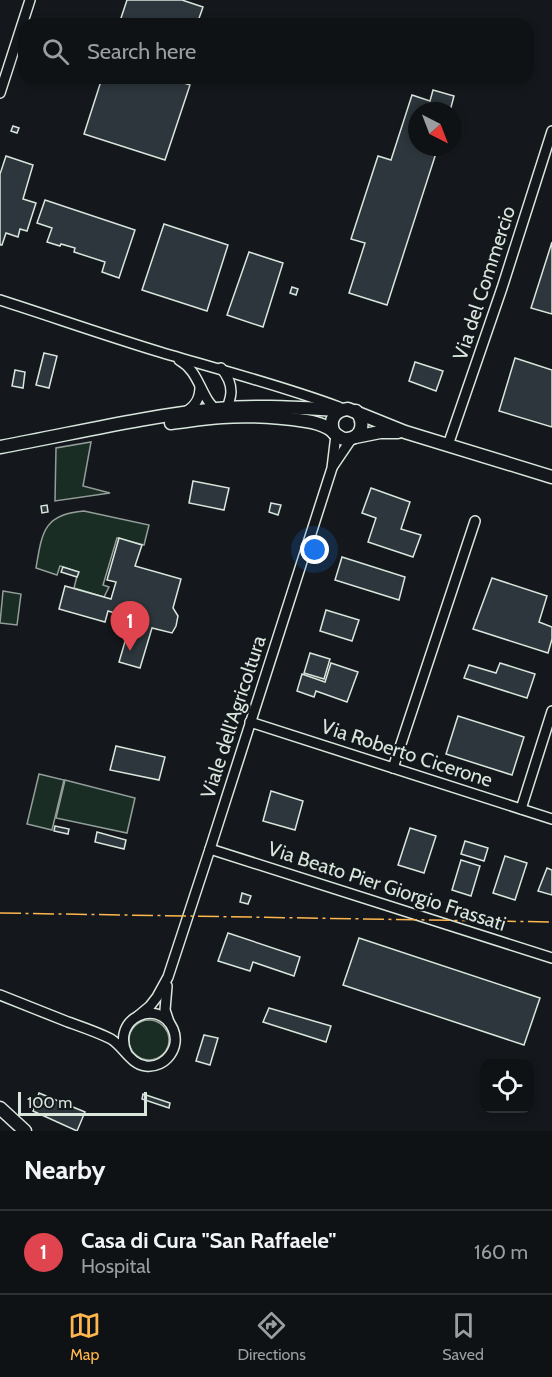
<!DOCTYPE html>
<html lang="en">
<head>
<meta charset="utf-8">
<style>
	body { margin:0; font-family:Cabin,sans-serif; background:#1d2022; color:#f1f3f6 }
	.controls { position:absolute; right:18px; bottom:18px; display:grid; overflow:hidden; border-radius:12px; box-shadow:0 3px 9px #0003 }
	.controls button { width:54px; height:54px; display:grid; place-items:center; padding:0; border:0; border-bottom:2px solid #2f3234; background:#0f1215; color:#f1f3f6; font:30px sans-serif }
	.compass { position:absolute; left:408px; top:102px; width:54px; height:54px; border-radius:50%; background:#0f1215; box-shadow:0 3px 9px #0003; rotate:138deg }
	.scale { position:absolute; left:18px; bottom:15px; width:129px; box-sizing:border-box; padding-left:6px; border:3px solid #d8e6dc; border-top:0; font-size:16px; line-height:21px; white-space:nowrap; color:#d8e6dc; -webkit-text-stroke:4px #14181c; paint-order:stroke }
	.you { position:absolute; left:315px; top:550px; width:21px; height:21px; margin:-15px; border:4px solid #fff; border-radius:50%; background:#1a73e8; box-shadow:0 0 0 9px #1a73e833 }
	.badge { display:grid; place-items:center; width:39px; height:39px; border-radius:50%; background:#ffb74d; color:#fff; font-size:20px; font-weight:700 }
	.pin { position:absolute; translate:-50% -50px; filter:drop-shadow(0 2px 3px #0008) }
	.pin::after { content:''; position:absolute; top:32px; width:21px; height:18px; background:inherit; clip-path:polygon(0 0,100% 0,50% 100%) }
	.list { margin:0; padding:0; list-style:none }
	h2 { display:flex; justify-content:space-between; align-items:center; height:78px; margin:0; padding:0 24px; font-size:26px }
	h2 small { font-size:20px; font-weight:400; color:#9b9ea0 }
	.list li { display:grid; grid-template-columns:39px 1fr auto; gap:18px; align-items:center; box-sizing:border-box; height:84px; padding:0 24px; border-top:2px solid #2f3234 }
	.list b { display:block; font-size:22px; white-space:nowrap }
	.list p { margin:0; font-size:20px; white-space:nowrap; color:#9b9ea0 }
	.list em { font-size:20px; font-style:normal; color:#9b9ea0 }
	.icon { flex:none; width:33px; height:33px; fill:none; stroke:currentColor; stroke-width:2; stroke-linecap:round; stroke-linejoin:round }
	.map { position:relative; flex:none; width:552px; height:1131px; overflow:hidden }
	.search { position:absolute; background:#0f1215; box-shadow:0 3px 9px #0003; left:18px; right:18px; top:18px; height:66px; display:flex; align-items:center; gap:15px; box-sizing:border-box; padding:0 21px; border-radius:18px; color:#9b9ea0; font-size:22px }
	.sheet { height:162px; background:#0f1215 }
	nav { display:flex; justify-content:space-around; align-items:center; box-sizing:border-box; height:84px; border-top:2px solid #2f3234; background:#0f1215; font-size:16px; color:#9b9ea0 }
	nav a { display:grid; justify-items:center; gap:3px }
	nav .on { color:#ffb74d }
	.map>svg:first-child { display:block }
</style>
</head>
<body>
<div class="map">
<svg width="552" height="1131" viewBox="0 0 552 1131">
	<rect width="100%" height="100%" fill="#14181c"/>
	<g fill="#1a2d24" stroke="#939e99" stroke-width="1.5">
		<polygon points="91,442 83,486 110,493 55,501 56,448"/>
		<path d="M84,511L149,525L144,545L117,538L103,585L109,587L104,597L74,588L78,572L60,566L57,575L36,568C42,533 43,514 84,511Z"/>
		<polygon points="3,591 21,594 17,625 0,623"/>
		<polygon points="39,774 64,780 52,830 27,824"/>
		<polygon points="65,780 135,798 127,833 56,818"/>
		<circle cx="149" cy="1040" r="20"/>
	</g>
	<g fill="#2c363c" stroke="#d8e6dc" stroke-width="1.5">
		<polygon points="127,0 182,0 203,7 197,24 119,24"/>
		<polygon points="102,78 169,78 190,85 165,160 84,134"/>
		<polygon points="433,90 454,96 450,111 417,111 417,147 438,147 387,305 349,293 365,243 351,239 378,156 391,160 412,95 430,101"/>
		<polygon points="13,126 19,128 17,133 11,131"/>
		<polygon points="6,156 33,165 23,199 36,203 27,231 20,229 18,237 6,233 2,245 0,245 0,174"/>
		<polygon points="45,200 135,230 119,278 102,272 105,262 74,252 75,248 61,244 60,246 47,242 52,228 37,223"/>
		<polygon points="164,224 228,245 207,311 142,290"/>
		<polygon points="552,242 552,314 531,308"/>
		<polygon points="249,252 283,263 263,327 227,315"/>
		<polygon points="292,287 298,289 296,295 290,293"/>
		<polygon points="44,353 57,356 49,388 36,385"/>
		<polygon points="515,358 552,370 552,427 499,411"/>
		<polygon points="415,362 443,371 436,391 409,381"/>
		<polygon points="15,370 25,372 23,388 12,386"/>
		<polygon points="193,481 229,488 224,510 189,503"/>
		<polygon points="371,488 410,502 401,529 421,535 413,557 368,542 376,518 362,513"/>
		<polygon points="271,503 281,505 278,515 269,512"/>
		<polygon points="47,505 48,512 42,513 41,506"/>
		<polygon points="119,538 142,545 135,566 181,579 173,608 178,616 176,626 172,633 152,628 140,668 119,662 132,618 108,611 105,622 59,609 65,586 111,599 116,582 107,580"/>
		<polygon points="342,557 405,577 399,600 335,580"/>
		<polygon points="63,567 79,572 77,577 61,572"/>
		<polygon points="492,578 547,596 539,622 552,627 552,639 548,653 473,629"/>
		<polygon points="326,610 359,620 352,641 320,631"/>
		<polygon points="310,653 330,659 324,679 304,673"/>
		<polygon points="331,663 358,672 347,702 316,691 314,697 297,691 302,674 325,682"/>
		<polygon points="500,663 535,674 527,698 464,678 469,665 496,673"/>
		<polygon points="458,716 524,737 512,775 446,754"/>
		<polygon points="116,746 165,757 159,780 110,770"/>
		<polygon points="271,791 303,801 295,830 263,821"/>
		<polygon points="55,826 69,829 68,834 54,831"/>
		<polygon points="410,828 436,836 424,873 398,865"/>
		<polygon points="97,832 126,840 124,849 95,842"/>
		<polygon points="465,841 488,848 484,861 461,854"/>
		<polygon points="505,856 527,863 515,900 493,893"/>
		<polygon points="461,860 480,866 471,896 452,890"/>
		<polygon points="547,868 552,870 552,895 538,891"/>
		<polygon points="242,893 251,896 248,904 240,902"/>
		<polygon points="228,933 300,957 294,976 253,962 250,971 218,961"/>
		<polygon points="359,938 540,998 524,1045 343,985"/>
		<polygon points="269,1008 331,1026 326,1042 263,1022"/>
		<polygon points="204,1035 218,1038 210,1065 196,1061"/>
		<polygon points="39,1093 85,1112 77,1131 33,1111"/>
		<polygon points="143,1094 170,1103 169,1108 142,1099"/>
	</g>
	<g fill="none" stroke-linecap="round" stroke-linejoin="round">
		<defs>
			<g id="minor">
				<polyline points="0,93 30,0"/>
				<path d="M0,300C53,317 107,336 160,352C220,370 280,385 339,407"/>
				<path d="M179,360C195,369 198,384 207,399C211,406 217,411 223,417C232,398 236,386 221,368"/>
				<path d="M185,412C196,406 200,398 200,387"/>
				<polyline points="448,445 502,288 552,131"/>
				<polyline points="333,466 352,438"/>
				<polyline points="250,722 552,819"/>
				<polyline points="393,768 475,521"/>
				<polyline points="521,809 552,711"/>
				<polyline points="210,849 552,958"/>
				<polyline points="167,986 165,1010 169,1022"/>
				<path d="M0,995C23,1004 45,1013 68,1022C82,1027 97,1032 111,1039C124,1047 130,1064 146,1066C166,1068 181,1047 173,1029C159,997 110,1018 127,1054"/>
				<polyline points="138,1016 150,1006 157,997 168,977 210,849 332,468 336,435"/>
			</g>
			<g id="major">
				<path d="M171,423C188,421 205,418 222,417C248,415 279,417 306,421C313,422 321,424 328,428C335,432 339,440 347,439C363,438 365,421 356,411"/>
				<path d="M334,433C328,420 335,410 348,409L405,432L552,477"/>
				<polyline points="355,437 380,432 398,432"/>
				<path d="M0,447C72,434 144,416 217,409C257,405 299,408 340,410"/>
				<polyline points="0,1108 25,1131"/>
			</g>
		</defs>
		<use href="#minor" stroke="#d8e6dc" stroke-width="12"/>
		<use href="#major" stroke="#d8e6dc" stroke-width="15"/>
		<use href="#minor" stroke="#14181c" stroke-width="9"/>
		<use href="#major" stroke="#14181c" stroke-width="12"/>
		<polyline stroke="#ffb74d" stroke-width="1.5" stroke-dasharray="21 4.5 3 4.5" stroke-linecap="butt" points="0,913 552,922"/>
	</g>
	<g text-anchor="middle" stroke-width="4.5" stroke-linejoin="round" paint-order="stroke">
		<g font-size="20" fill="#d8e6dc" stroke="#14181c">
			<text transform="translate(484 283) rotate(-72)" y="7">Via del Commercio</text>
			<text transform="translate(233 717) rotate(-72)" y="7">Viale dell'Agricoltura</text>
			<text transform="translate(407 753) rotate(18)" y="7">Via Roberto Cicerone</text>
			<text transform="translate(387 886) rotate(18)" y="7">Via Beato Pier Giorgio Frassati</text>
		</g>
	</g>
</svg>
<div class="controls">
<button><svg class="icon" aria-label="locate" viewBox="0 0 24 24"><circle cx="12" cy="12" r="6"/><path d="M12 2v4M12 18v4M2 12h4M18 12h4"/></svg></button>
</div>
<svg class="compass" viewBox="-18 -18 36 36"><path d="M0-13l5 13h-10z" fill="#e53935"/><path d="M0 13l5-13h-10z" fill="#9b9ea0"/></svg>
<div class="scale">100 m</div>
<div class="you"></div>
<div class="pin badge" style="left:130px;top:651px;background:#e0444e">1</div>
<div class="search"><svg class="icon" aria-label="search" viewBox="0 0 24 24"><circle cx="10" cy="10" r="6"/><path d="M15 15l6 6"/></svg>Search here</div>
</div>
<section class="sheet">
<h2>Nearby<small></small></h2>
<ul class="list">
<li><span class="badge" style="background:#e0444e">1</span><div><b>Casa di Cura &quot;San Raffaele&quot;</b><p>Hospital</p></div><em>160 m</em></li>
</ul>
</section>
<nav>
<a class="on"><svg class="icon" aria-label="map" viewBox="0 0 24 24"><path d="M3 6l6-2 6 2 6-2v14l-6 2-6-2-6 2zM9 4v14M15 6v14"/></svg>Map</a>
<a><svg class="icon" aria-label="directions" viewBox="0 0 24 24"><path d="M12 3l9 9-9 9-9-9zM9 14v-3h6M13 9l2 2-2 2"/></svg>Directions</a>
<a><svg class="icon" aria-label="saved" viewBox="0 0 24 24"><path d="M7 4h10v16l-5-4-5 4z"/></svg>Saved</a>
</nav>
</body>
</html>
